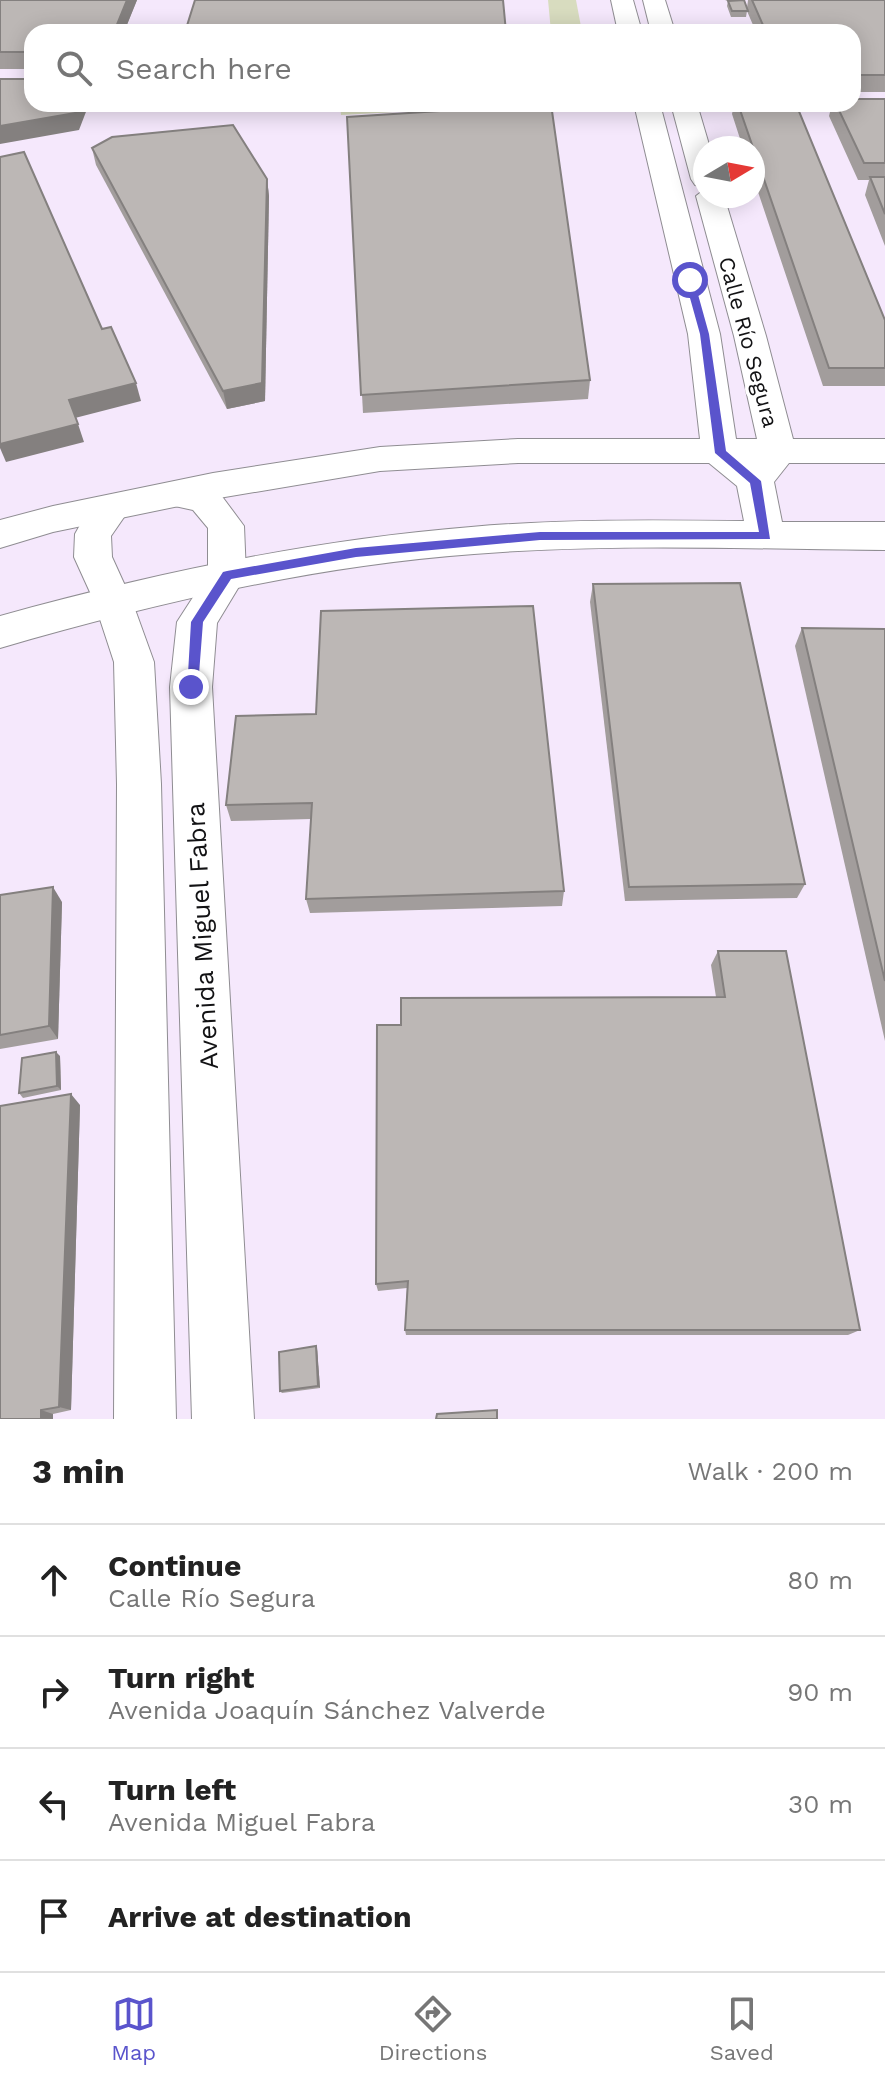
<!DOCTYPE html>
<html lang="en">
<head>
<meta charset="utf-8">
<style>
	body { margin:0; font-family:"Work Sans",sans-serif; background:#f6f6f6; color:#222 }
	.compass { position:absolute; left:693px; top:136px; width:72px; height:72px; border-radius:50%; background:#fff; box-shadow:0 4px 20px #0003; rotate:80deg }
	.stop { position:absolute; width:24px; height:24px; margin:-18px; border:6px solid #5a54cc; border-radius:50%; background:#fff }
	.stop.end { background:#5a54cc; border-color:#fff; box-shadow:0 2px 8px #0008 }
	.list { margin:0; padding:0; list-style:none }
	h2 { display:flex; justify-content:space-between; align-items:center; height:104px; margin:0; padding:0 32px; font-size:34px }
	h2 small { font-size:26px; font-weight:400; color:#767676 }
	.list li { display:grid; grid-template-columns:52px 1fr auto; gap:24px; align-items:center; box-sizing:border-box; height:112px; padding:0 32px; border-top:2px solid #e0e0e0 }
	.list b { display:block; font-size:30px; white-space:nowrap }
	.list p { margin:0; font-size:26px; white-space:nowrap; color:#767676 }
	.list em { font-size:26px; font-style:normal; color:#767676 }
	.icon { flex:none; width:44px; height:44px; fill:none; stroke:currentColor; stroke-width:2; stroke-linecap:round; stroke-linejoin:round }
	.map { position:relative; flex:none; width:885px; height:1419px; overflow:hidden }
	.search { position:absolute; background:#fff; box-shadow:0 4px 20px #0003; left:24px; right:24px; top:24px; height:88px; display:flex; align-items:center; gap:20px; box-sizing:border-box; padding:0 28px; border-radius:24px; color:#767676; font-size:30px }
	.sheet { height:552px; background:#fff }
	nav { display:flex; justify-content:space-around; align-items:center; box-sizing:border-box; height:112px; border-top:2px solid #e0e0e0; background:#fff; font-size:22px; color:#767676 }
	nav a { display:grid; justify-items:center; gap:4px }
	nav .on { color:#5a54cc }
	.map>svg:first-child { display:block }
</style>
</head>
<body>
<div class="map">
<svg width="885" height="1419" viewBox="0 0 885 1419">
	<rect width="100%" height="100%" fill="#f8f6fc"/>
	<path fill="#f5e8fc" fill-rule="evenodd" d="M0,0H885V1419H0ZM32,32H853V104H32ZM705,148H753V196H705Z"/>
	<g fill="#d8dcbf">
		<polygon points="548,0 576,0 582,32 551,32"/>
		<polygon points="340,104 491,104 491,107 341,115"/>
	</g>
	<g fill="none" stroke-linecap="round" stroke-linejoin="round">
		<defs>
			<g id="minor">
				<polygon points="174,482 218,491 244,526 246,575 217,623 212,687 254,1419 192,1419 170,687 177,622 208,574 208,528 193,510 161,503 156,494 161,485"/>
				<polygon points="113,495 126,498 131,507 111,536 112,557 132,601 154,662 161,784 176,1419 114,1419 117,784 114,662 94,601 74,557 75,534 80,525 100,498"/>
			</g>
			<g id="secondary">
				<polygon points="611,0 633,0 642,32 618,32"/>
				<polygon points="643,0 665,0 675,32 651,32"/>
				<path d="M634,104H660L720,334L736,439H757L734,336L696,196L705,189V196H724L766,336L793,439H885V463H789L774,482L782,522H885V550C748,549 611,543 474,554C313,566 155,603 0,648V616C154,573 311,540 471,527C562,519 653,520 744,521L737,486L709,463H518L380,471L213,499L53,532L0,548V520L53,506L213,473L380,447L518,439H700L688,334Z"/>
				<polygon points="671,104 697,104 710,148 705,148 705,187 695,185 691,179"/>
			</g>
		</defs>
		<use href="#minor" stroke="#8f8d92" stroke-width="2"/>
		<use href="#secondary" stroke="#8f8d92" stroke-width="2"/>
		<use href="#minor" fill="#fff" fill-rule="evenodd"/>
		<use href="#secondary" fill="#fff" fill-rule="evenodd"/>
	</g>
	<g fill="#a29d9c">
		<polygon points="0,0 137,0 124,32 32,32 32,69 0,69"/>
		<polygon points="725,0 744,0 747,8 748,0 885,0 885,92 853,92 853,32 756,32 747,11 746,17 731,17 727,6 728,1"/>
		<polygon points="885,99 885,246 865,195 869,180 858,180 829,116 832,104 853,104"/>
		<polygon points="734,104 796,104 885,320 885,386 823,386 753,177 753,148 743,148 732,114"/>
		<polygon points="347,117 590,380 588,399 363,413"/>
		<polygon points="92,148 267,179 269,196 265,401 227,409 96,165"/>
		<polygon points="593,584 805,884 797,898 625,901 590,602"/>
		<polygon points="802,628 885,629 885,1041 795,646"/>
		<polygon points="236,716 564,891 562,906 310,913 306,899 311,819 231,821 226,805"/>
		<polygon points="0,895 62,902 58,1039 0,1049"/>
		<polygon points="718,951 860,1330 848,1335 406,1335 405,1330 407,1288 378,1291 376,1284 401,1025 716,997 711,965"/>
		<polygon points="60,1056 61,1090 23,1098 19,1093"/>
		<polygon points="80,1105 71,1410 53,1414 53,1419 0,1419"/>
		<polygon points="317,1348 320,1388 282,1393 280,1391"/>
	</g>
	<g fill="#84807f">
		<polygon points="127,0 137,0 124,32 114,32"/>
		<polygon points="78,104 89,104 79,130 0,144 0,126"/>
		<polygon points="267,179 269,196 265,401 227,409 223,391"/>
		<polygon points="136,383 141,401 75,418 69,400"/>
		<polygon points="78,424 84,442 6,462 0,448 0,444"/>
		<polygon points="53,887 62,902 58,1039 49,1026"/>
		<polygon points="56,1052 60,1056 61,1090 57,1086"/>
		<polygon points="71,1094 80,1105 71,1410 59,1407"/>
		<polygon points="316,1346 317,1348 320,1388 318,1386"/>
		<polygon points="41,1410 53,1414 53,1419 41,1419"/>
	</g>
	<g fill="#bcb7b5" stroke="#84807f" stroke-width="2">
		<polygon points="0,0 127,0 114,32 32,32 32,52 0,52"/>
		<polygon points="195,0 503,0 506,32 185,32"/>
		<polygon points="744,0 748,11 732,11 728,1"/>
		<polygon points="752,0 885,0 885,75 853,75 853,32 766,32"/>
		<polygon points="0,79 32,79 32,104 78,104 75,113 0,126"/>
		<polygon points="853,99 885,99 885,163 864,163 836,104 853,104"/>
		<polygon points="551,104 590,380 361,395 347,117"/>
		<polygon points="738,104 796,104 885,320 885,368 829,368"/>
		<polygon points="233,125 267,179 262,383 223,391 92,148 112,137"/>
		<polygon points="24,152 102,329 111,327 136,383 69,400 78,424 0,444 0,157"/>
		<polygon points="870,177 885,177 885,214"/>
		<polygon points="740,583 805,884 629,887 593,584"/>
		<polygon points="533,606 564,891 306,899 312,803 226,805 236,716 316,714 321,611"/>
		<polygon points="802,628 885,629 885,981"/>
		<polygon points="53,887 49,1026 0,1035 0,895"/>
		<polygon points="718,951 786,951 860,1330 405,1330 408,1281 376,1284 377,1025 401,1025 401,998 725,997"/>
		<polygon points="56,1052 57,1086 19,1093 22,1058"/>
		<polygon points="71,1094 59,1407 41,1410 41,1419 0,1419 0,1106"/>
		<polygon points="316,1346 318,1386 280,1391 279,1352"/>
		<polygon points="497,1410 497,1419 436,1419 437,1414"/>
	</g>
	<polygon fill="#5a54cc" points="690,278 694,280 709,334 726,451 761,481 770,539 540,540 356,557 231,579 203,622 198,687 191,692 187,691 191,622 223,572 227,571 356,548 540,532 759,532 750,483 715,453 700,334 685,280"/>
	<g text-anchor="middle" stroke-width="7" stroke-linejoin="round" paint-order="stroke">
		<g font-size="22" fill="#121214" stroke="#fff">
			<text transform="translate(749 342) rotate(75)" y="8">Calle Río Segura</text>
		</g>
		<g font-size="26" fill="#121214" stroke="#fff">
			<text transform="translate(202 936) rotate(-93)" y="9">Avenida Miguel Fabra</text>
		</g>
	</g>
</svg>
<svg class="compass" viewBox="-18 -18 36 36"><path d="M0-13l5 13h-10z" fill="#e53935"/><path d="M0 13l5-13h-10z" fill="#767676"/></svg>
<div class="stop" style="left:690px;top:280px"></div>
<div class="stop end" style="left:191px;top:687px"></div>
<div class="search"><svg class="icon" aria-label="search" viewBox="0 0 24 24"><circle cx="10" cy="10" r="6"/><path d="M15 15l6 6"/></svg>Search here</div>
</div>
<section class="sheet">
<h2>3 min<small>Walk · 200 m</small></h2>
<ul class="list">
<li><svg class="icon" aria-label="ahead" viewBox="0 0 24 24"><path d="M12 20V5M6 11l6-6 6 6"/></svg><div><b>Continue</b><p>Calle Río Segura</p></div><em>80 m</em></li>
<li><svg class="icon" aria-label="right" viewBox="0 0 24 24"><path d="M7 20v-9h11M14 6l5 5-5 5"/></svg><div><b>Turn right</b><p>Avenida Joaquín Sánchez Valverde</p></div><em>90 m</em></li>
<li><svg class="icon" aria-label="left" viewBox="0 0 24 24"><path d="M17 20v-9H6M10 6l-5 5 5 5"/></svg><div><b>Turn left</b><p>Avenida Miguel Fabra</p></div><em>30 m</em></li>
<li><svg class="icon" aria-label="arrive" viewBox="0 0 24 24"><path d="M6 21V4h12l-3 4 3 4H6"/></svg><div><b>Arrive at destination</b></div></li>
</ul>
</section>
<nav>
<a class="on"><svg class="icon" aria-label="map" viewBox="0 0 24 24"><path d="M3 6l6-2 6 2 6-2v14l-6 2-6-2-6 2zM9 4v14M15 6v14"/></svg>Map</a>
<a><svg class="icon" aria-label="directions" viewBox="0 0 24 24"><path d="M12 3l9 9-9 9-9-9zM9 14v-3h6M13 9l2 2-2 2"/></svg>Directions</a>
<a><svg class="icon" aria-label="saved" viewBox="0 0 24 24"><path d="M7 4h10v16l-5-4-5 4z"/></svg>Saved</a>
</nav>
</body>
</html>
